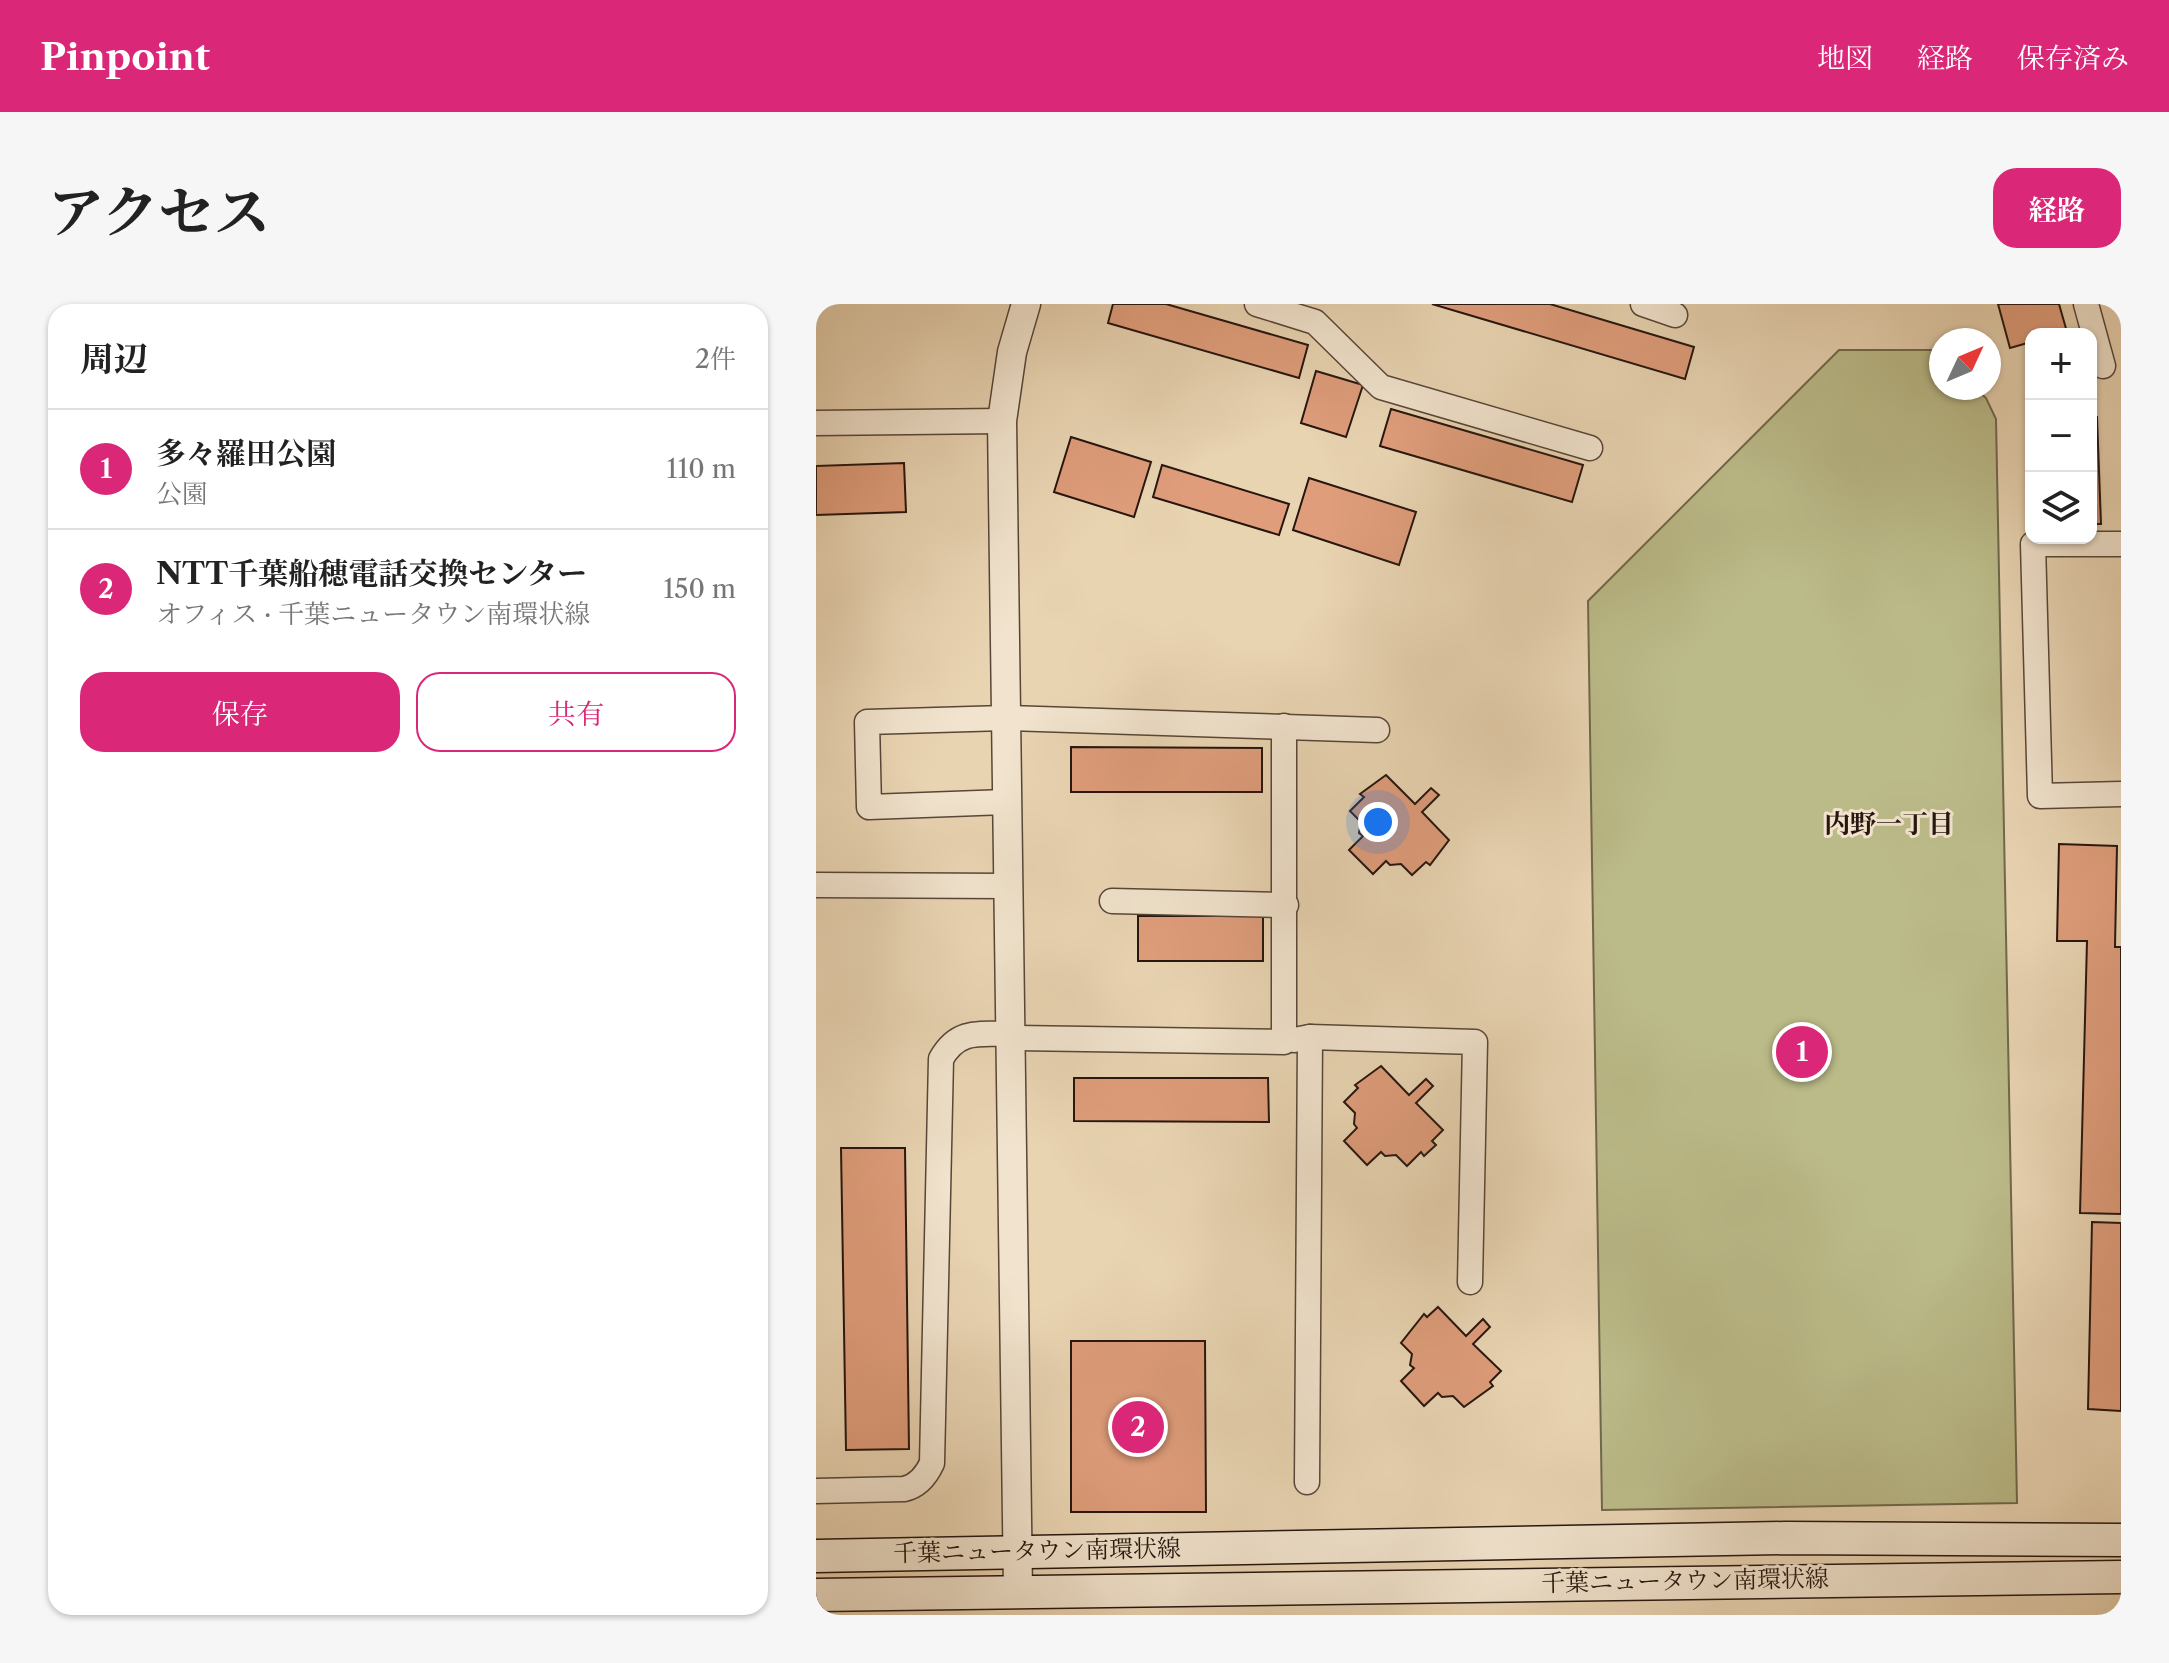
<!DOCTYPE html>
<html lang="ja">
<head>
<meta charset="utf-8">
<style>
	body { margin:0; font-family:"Libre Caslon Text","Noto Serif JP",serif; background:#f6f6f6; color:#222 }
	.controls { position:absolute; right:24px; top:24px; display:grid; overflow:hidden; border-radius:16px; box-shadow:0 2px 6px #0004 }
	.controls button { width:72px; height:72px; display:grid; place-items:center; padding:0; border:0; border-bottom:2px solid #e0e0e0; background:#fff; color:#222; font:40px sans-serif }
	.compass { position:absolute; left:1113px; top:24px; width:72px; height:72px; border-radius:50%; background:#fff; box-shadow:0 2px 6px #0004; rotate:46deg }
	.you { position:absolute; left:562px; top:518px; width:28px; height:28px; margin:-20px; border:6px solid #fff; border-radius:50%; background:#1a73e8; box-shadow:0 0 0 12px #1a73e833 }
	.badge { display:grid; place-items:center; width:52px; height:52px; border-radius:50%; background:#db2777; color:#fff; font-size:26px; font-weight:700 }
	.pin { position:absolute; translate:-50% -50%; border:4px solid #fff; box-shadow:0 2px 8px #0006 }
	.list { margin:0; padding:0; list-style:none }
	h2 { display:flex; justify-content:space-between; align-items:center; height:104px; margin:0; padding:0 32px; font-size:34px }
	h2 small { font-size:26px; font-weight:400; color:#767676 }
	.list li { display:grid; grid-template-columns:52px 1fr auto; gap:24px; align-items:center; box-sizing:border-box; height:120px; padding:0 32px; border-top:2px solid #e0e0e0 }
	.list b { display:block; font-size:30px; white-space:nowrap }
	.list p { margin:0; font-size:26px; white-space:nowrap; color:#767676 }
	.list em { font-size:26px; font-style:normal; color:#767676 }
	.actions { display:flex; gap:16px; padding:24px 32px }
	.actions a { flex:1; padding:18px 0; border:2px solid #db2777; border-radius:24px; text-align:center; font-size:28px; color:#db2777 }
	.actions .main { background:#db2777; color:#fff }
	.icon { flex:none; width:44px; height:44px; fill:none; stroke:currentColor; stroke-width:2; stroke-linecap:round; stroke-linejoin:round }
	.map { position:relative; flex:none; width:1305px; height:1311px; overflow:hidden; border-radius:24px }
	header { display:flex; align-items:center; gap:48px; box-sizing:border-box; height:112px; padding:0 40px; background:#db2777; color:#fff }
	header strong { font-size:38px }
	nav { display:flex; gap:44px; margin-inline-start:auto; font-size:28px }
	.intro { display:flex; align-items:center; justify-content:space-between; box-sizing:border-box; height:192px; padding:0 48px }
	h1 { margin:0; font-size:56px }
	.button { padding:20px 36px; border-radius:24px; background:#db2777; color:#fff; font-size:28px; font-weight:700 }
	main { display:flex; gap:48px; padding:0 48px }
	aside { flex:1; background:#fff; border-radius:24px; box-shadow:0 2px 6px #0004 }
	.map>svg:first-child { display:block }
</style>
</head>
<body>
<header>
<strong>Pinpoint</strong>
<nav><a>地図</a><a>経路</a><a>保存済み</a></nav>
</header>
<div class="intro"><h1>アクセス</h1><a class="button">経路</a></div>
<main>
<aside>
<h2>周辺<small>2件</small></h2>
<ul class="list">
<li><span class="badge">1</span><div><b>多々羅田公園</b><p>公園</p></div><em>110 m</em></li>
<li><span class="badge">2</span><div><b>NTT千葉船穂電話交換センター</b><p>オフィス · 千葉ニュータウン南環状線</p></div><em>150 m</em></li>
</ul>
<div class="actions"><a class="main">保存</a><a>共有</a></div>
</aside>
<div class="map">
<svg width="1305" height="1311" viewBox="0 0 1305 1311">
	<rect width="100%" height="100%" fill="#e9d4b2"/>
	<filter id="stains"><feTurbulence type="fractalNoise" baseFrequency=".0025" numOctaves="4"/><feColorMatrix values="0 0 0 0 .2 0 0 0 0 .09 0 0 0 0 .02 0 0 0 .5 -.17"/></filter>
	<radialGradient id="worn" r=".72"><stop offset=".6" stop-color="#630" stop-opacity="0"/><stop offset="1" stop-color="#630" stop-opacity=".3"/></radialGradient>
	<polygon fill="#bbbb89" stroke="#70684c" stroke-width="2" points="1023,46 1117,46 1125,53 1125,84 1159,84 1170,94 1180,115 1201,1199 786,1206 772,297"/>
	<g fill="#df9d7b" stroke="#26160f" stroke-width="2">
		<polygon points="297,0 350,0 492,41 483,74 292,19"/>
		<polygon points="616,0 734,0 878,43 869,75"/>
		<polygon points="1182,0 1243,0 1251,28 1215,30 1215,38 1194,44"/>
		<polygon points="500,67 547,81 530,133 485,119"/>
		<polygon points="575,105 767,161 756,198 564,142"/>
		<polygon points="1275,113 1281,113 1285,220 1275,220"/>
		<polygon points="1210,116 1215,116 1215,223"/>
		<polygon points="255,133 335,158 318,213 238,188"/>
		<polygon points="88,159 90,208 0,211 0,162"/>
		<polygon points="346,161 473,200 463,231 337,193"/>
		<polygon points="493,174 600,208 583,261 477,226"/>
		<polygon points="255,443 446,444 446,488 255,488"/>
		<polygon points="570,471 599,500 615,484 623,491 606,508 633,536 614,561 610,558 596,571 585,560 574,561 570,557 557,570 533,546 547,532 543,529 545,518 534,507 548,493 544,490"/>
		<polygon points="1243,540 1301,542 1299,643 1305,643 1305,910 1264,909 1271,637 1241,637"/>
		<rect x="322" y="612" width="125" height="45"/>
		<polygon points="565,762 593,791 610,775 617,782 600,799 627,826 616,837 620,841 608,852 605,848 591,862 580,851 569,852 565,848 551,861 528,837 541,824 538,820 539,809 528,798 542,784 539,781"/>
		<polygon points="258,774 452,774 453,818 258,817"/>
		<polygon points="25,844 89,844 93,1145 30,1146"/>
		<polygon points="1276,918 1305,919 1305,1107 1272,1105"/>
		<polygon points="622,1003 650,1032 667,1015 674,1023 657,1040 685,1067 674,1078 677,1082 648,1103 637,1092 626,1093 622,1089 608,1102 585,1077 598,1064 594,1061 596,1050 585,1039 608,1010 611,1013"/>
		<polygon points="255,1037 389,1037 390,1208 255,1208"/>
	</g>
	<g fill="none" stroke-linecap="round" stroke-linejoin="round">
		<defs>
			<g id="minor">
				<polyline points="441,0 499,18 565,83 774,144"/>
				<polyline points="827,0 859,11"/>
				<polyline points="1270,0 1287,62"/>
				<polyline points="0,119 186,117"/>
				<polyline points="1305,240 1217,240 1224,492 1305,490"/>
				<polyline points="190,498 53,503 51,418 189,414 561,426"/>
				<polyline points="0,581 191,582"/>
				<polyline points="296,597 470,601"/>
				<polyline points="194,734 468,738 468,422"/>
				<polyline points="478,736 494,733 659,738 654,978"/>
				<polyline points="491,1178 494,733"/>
				<path d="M0,1187L88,1185C102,1182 110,1172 116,1159L125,755C142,725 163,730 194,730"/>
			</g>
			<polyline id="tertiary" points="202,1288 186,117 196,48 210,0"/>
			<g id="secondary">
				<polyline points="0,1252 969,1234 1305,1236"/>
				<polyline points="0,1291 1305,1273"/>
			</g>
		</defs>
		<use href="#minor" stroke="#574638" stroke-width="27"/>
		<use href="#tertiary" stroke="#574638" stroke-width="31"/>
		<use href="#secondary" stroke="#26160f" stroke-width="35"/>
		<use href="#minor" stroke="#f1e3cd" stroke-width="24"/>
		<use href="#tertiary" stroke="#f1e3cd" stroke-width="28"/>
		<use href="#secondary" stroke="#f1e3cd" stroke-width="32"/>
	</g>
	<g text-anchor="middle" stroke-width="6" stroke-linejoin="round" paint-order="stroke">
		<g font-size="24" fill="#26160f" stroke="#f1e3cd">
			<text transform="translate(221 1247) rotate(-1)" y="8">千葉ニュータウン南環状線</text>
			<text transform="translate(869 1277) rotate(-1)" y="8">千葉ニュータウン南環状線</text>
		</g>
		<g font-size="26" font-weight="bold" fill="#26160f" stroke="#f1e3cd">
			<text x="1073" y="529">内野一丁目</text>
		</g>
	</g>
	<rect width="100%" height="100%" filter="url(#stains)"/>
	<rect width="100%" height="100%" fill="url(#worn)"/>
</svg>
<div class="controls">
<button>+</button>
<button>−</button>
<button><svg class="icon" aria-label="layers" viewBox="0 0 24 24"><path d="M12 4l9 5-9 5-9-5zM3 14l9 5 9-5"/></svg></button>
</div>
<svg class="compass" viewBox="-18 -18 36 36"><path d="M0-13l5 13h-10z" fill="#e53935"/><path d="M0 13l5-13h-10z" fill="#767676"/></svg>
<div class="you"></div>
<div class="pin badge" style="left:986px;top:748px">1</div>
<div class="pin badge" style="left:322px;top:1123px">2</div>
</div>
</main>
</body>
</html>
